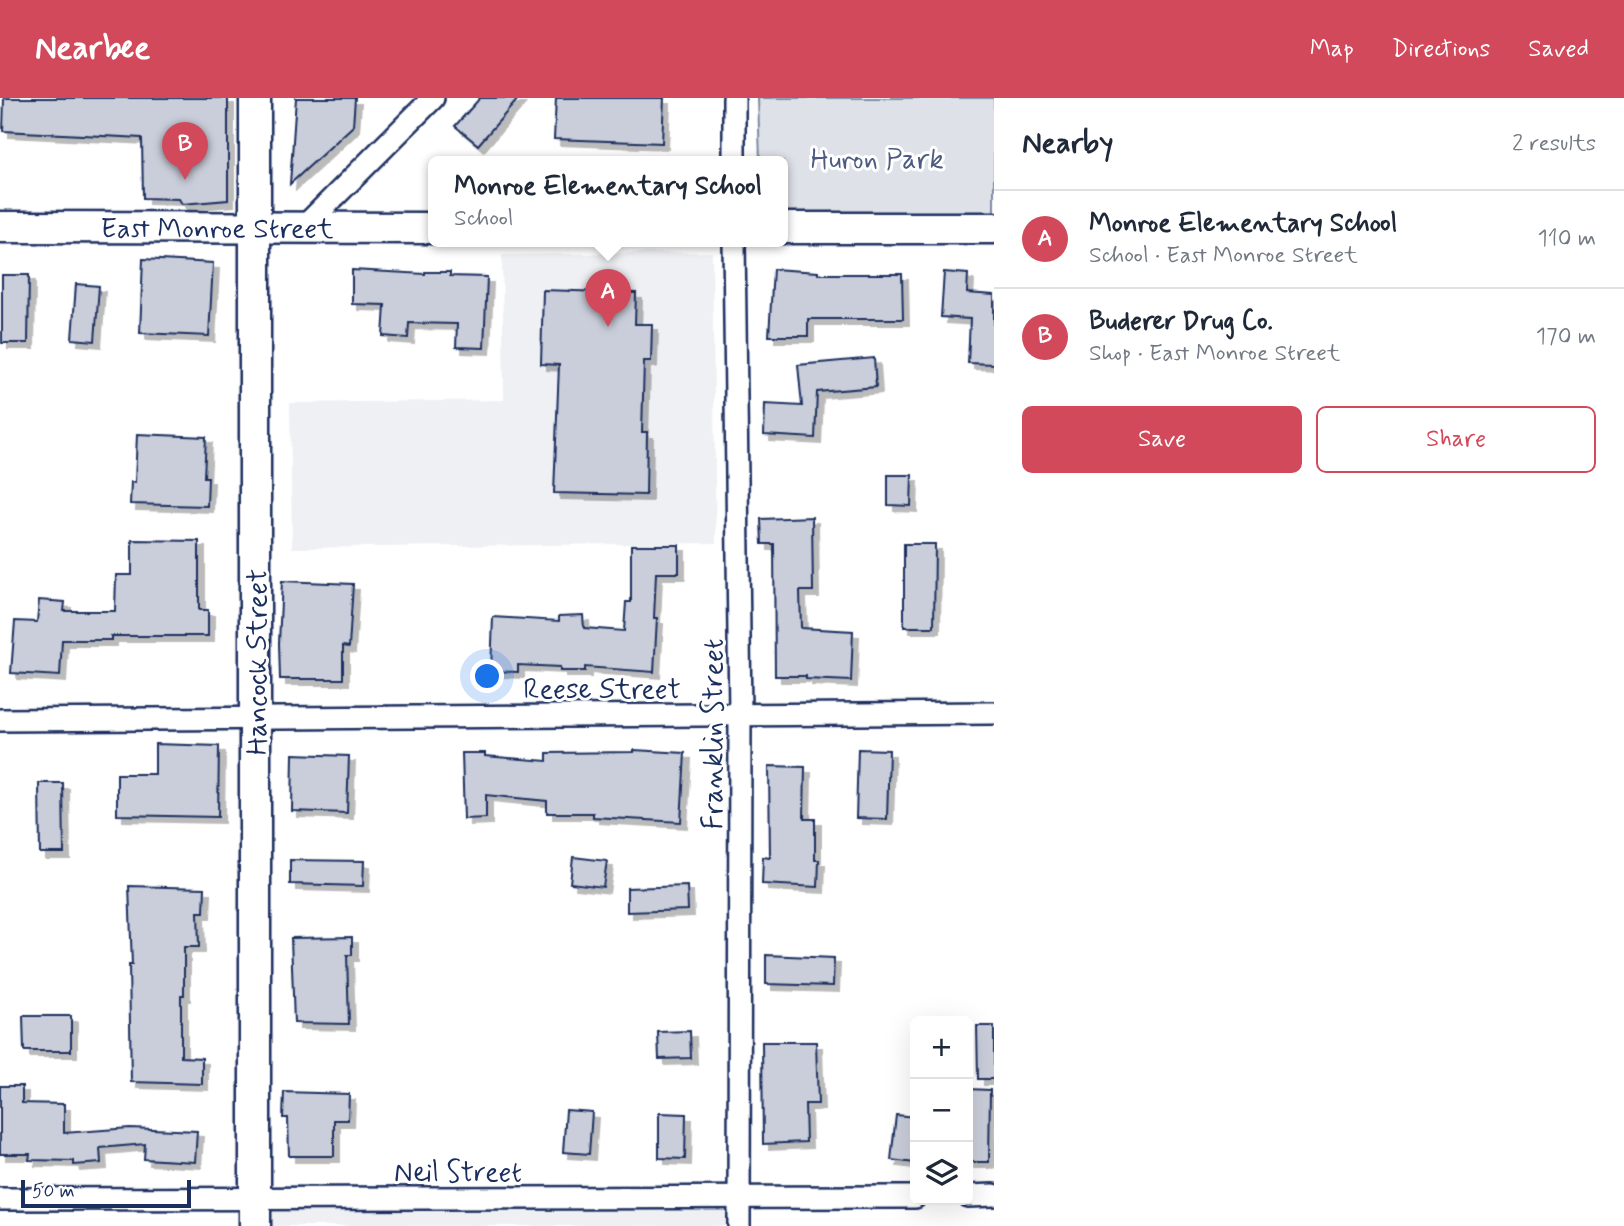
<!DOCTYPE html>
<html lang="en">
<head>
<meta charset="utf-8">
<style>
	body { margin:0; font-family:Mynerve,sans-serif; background:#f2f2f3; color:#1f2937 }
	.controls { position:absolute; right:21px; bottom:21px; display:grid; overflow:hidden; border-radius:10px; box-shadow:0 7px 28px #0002 }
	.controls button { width:63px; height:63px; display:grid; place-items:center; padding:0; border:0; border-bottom:2px solid #e0e1e3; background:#fff; color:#1f2937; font:35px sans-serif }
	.scale { position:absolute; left:21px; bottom:18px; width:170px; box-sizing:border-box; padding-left:7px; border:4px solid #1b2f5e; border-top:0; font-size:19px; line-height:24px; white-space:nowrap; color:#1b2f5e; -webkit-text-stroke:5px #fff; paint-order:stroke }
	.you { position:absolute; left:488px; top:579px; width:24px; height:24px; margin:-18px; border:5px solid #fff; border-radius:50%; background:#1a73e8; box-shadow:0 0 0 10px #1a73e833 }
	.badge { display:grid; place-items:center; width:46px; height:46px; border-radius:50%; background:#d1495b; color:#fff; font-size:23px; font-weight:700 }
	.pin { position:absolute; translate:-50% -58px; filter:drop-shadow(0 2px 4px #0008) }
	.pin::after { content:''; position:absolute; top:37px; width:24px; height:21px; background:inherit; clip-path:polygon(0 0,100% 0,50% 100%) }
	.popup { position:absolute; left:428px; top:58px; width:360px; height:91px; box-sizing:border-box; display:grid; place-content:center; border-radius:10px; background:#fff; filter:drop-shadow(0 2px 5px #0005); font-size:23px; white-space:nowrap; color:#747a83 }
	.popup b { font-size:26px; color:#1f2937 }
	.popup::after { content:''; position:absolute; left:50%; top:100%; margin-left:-14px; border:14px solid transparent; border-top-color:#fff }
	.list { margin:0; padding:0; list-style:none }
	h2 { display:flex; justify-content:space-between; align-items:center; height:91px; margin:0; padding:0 28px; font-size:30px }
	h2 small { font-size:23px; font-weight:400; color:#747a83 }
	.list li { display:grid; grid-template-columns:46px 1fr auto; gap:21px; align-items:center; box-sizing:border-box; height:98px; padding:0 28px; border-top:2px solid #e0e1e3 }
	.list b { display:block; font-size:26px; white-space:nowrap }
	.list p { margin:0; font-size:23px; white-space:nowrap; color:#747a83 }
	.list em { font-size:23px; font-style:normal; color:#747a83 }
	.actions { display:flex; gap:14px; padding:21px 28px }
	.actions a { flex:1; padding:16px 0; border:2px solid #d1495b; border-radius:10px; text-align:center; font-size:24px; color:#d1495b }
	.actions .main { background:#d1495b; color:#fff }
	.icon { flex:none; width:38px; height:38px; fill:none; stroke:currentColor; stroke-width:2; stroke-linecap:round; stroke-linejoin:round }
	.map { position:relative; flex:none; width:994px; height:1128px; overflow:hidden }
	header { display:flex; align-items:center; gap:42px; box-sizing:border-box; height:98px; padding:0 35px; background:#d1495b; color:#fff }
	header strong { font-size:33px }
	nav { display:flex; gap:38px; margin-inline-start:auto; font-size:24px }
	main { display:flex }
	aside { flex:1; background:#fff }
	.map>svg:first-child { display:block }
</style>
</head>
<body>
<header>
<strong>Nearbee</strong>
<nav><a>Map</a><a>Directions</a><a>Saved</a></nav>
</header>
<main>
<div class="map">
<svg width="994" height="1128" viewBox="0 0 994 1128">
	<defs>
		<filter id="shadow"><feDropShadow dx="6" dy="6" stdDeviation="0" flood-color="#0004"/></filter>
	</defs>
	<rect width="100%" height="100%" fill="#fff"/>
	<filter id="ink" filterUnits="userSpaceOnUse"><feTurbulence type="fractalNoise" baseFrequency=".0143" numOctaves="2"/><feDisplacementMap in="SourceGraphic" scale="14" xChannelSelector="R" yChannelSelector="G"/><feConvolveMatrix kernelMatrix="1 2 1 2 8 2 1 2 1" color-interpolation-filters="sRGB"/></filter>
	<g filter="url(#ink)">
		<g fill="#eff0f4">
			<polygon points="712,154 716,445 292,450 290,305 504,302 502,157"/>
			<polygon points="739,1100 739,1128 255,1128 255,1102"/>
		</g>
		<polygon fill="#dee1e7" stroke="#7c88a2" stroke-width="2" points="758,0 994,0 994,118 783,122 783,63 760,63"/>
		<g fill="#caceda" stroke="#1b2f5e" stroke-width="2" filter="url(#shadow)">
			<polygon points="4,0 228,0 228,102 182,106 179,101 143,100 142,40 3,33"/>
			<polygon points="296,0 355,0 353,28 290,86"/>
			<polygon points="480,0 519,0 478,47 455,28"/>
			<polygon points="556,0 664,0 662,45 554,41"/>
			<polygon points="143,161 213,165 209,238 140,235"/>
			<polygon points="773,171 818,174 818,176 902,176 903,221 808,221 808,238 769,238"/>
			<polygon points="352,172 425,176 425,174 450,174 450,178 487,179 484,250 456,249 457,226 409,225 408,240 383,238 385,207 352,206"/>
			<polygon points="944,174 968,176 967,195 994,197 994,266 968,265 970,221 941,219"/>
			<polygon points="2,177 29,177 28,245 2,245"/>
			<polygon points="76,186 99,188 95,243 72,241"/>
			<polygon points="543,192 636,195 635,226 652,226 651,263 644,263 642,334 647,334 646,397 554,395 559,267 541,266"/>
			<polygon points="874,260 876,289 817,294 815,340 764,337 765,306 802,308 798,267"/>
			<polygon points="137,336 206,339 204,379 208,379 207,408 130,406 131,384 135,384"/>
			<polygon points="888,377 912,377 911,408 888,407"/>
			<polygon points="812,419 813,493 800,493 801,530 853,533 851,583 806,581 806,578 775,578 774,446 762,446 761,421"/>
			<polygon points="132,442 199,443 199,512 208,512 208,538 111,538 111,542 62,542 60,578 11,575 15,523 37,524 39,502 65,504 64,513 115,513 116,477 132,477"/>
			<polygon points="904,446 935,446 934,529 904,529"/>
			<polygon points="631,447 679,447 679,475 656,475 654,520 657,520 654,574 585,569 585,573 560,573 560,569 518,567 518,574 491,573 493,519 559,523 559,518 583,517 584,530 624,533 626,504 631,504"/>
			<polygon points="282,483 353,486 349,549 343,548 343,581 280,581 279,545"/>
			<polygon points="155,646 219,648 218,719 117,717 117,676 155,676"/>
			<polygon points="858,651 889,652 887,721 856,720"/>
			<polygon points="634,652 685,655 681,724 593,719 593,715 547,715 547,703 486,697 486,720 464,721 462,655 485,655 485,658 547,663 547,655 634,654"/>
			<polygon points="293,656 349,658 347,715 292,713"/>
			<polygon points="769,668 805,669 804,721 815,721 815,762 819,762 818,789 762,786 763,759 770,760"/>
			<polygon points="39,685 63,685 64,755 40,755"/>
			<polygon points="573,759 607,763 603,789 570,785"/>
			<polygon points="290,762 364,763 363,788 290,786"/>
			<polygon points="129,788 205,790 204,814 198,814 199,849 184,849 184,897 181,897 181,959 202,960 202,986 131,984 129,867 132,867"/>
			<polygon points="687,788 688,812 627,814 627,790"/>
			<polygon points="352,839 352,857 347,857 349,926 294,925 291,840"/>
			<polygon points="766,857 834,860 833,888 766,886"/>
			<polygon points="23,918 71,918 71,953 24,953"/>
			<polygon points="977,928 994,928 994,981 978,981"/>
			<polygon points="690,933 691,960 659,961 658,934"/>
			<polygon points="762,944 816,944 818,1006 805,1006 806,1044 763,1046"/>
			<polygon points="0,988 22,988 22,1005 64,1006 64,1035 130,1030 197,1033 195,1064 144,1061 145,1046 100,1050 101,1065 74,1067 74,1063 29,1062 30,1056 0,1056"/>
			<polygon points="968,991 990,992 989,1064 968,1064"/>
			<polygon points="284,994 349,996 348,1022 334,1022 334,1058 289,1058 288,1020 283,1020"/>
			<polygon points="566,1012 592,1014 589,1056 563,1054"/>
			<polygon points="659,1015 686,1016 685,1061 659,1060"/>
			<polygon points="896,1017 915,1019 915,1065 891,1062"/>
		</g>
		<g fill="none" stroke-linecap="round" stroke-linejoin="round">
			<defs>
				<g id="street">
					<polyline points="734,63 734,0"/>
					<polyline points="303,130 433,0"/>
					<polyline points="734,143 740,616 739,1128"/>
					<polyline points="0,622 994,615"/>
					<polyline points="968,1098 994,1097"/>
					<polyline points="0,1101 915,1099"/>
				</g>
				<g id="secondary">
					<path id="s1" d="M0,129L433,130"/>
					<polyline points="783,130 994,130"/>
					<polyline points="255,1128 255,0"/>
				</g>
			</defs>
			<use href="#street" stroke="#1b2f5e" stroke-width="26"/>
			<use href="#secondary" stroke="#1b2f5e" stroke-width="35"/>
			<use href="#street" stroke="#fff" stroke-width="21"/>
			<use href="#secondary" stroke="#fff" stroke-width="30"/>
		</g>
	</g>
	<g text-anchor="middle" stroke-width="6" stroke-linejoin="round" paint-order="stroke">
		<g font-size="28" fill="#4c5c80" stroke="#fff">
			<text x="877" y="70">Huron Park</text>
		</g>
		<g font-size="28" fill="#1b2f5e" stroke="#fff">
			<text dy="10" stroke="none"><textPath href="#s1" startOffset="217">East Monroe Street</textPath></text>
			<text transform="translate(256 564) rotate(-90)" y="10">Hancock Street</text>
			<text x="602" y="600">Reese Street</text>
			<text transform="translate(712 636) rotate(-90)" y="10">Franklin Street</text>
			<text x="458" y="1083">Neil Street</text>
		</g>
	</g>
</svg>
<div class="controls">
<button>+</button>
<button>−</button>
<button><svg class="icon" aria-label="layers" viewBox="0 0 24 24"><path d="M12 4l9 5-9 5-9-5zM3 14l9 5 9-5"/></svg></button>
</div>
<div class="scale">50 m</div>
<div class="you"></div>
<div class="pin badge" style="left:608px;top:229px">A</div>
<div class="popup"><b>Monroe Elementary School</b>School</div>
<div class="pin badge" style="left:185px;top:82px">B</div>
</div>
<aside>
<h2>Nearby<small>2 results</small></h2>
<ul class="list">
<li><span class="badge">A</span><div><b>Monroe Elementary School</b><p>School · East Monroe Street</p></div><em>110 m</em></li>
<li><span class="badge">B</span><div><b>Buderer Drug Co.</b><p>Shop · East Monroe Street</p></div><em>170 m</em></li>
</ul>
<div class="actions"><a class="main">Save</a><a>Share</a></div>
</aside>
</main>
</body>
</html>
